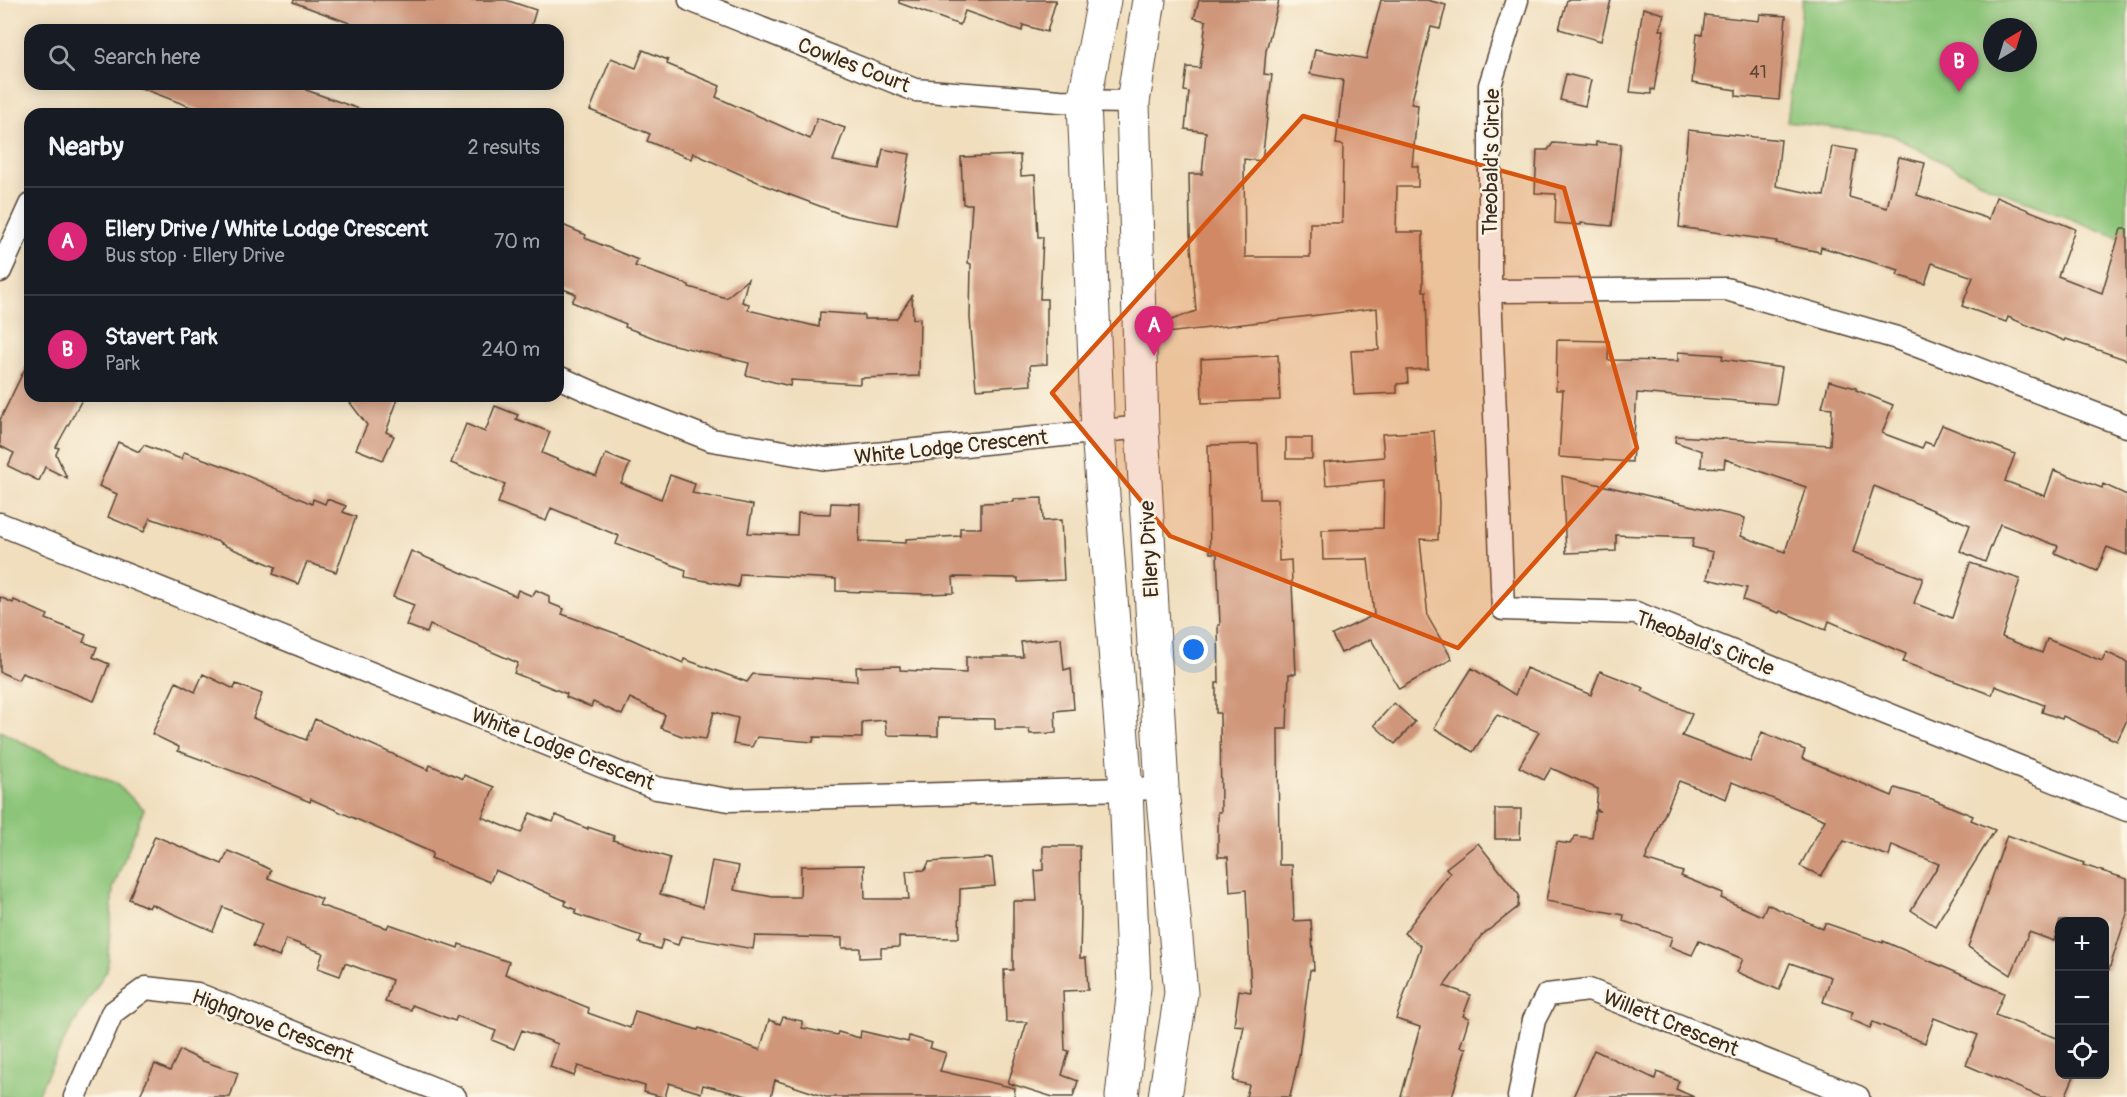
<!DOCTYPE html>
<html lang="en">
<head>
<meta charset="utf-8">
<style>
	body { margin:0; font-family:Pangolin,sans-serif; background:#20242c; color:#f1f3f6 }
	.controls { position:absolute; right:18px; bottom:18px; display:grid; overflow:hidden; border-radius:12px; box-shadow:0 3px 15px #0003 }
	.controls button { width:54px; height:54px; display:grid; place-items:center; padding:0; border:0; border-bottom:2px solid #363941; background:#171b24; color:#f1f3f6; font:30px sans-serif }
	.compass { position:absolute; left:1983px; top:18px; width:54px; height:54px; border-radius:50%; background:#171b24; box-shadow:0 3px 15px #0003; rotate:38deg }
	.you { position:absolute; left:1194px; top:650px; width:21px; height:21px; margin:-15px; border:4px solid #fff; border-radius:50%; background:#1a73e8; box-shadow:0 0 0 9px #1a73e833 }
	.badge { display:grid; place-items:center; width:39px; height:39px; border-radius:50%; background:#db2777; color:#fff; font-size:20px; font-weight:700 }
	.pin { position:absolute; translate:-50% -50px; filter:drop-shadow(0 2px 3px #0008) }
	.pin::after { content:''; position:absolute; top:32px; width:21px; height:18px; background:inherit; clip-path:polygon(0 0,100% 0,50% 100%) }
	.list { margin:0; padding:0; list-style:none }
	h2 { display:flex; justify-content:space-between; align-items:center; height:78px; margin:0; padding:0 24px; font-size:26px }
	h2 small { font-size:20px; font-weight:400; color:#9ea1a6 }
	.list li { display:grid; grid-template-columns:39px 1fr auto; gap:18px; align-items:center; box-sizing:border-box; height:108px; padding:0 24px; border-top:2px solid #363941 }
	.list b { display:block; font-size:22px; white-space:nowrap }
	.list p { margin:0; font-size:20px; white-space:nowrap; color:#9ea1a6 }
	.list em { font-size:20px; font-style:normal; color:#9ea1a6 }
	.icon { flex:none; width:33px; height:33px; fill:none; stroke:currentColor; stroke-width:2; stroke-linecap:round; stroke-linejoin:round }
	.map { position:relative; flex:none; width:2127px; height:1097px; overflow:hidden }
	.search { position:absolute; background:#171b24; box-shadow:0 3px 15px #0003; left:24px; top:24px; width:540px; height:66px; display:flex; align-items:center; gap:15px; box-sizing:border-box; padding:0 21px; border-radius:18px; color:#9ea1a6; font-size:22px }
	.panel { position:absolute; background:#171b24; box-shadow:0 3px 15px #0003; left:24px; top:108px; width:540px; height:294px; border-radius:18px }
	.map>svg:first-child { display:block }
</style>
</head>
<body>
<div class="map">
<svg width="2127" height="1097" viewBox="0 0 2127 1097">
	<rect width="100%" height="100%" fill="#fcf5e5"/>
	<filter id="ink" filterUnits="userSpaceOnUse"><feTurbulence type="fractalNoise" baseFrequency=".0167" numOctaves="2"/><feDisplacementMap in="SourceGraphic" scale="12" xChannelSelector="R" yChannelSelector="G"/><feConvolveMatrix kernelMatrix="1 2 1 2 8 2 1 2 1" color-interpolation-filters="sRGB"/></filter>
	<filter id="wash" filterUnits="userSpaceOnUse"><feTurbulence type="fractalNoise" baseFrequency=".008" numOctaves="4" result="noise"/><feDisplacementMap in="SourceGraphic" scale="24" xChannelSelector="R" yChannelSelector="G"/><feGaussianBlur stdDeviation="1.35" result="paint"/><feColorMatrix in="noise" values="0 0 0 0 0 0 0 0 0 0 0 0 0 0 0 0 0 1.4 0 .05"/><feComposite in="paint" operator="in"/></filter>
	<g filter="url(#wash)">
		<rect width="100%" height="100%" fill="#f0debd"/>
		<g fill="#8cc579" stroke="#64784c" stroke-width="1.5" fill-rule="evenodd">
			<path d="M1803,0H2127V241L1988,186L1892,135L1787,122ZM1992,27H2028V63H1992Z"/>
			<polygon points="0,731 37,750 115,783 144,809 113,888 107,970 67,1035 36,1097 0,1097"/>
		</g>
		<g id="blocks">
			<g fill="#cf967a">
				<polygon points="294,0 506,0 536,10 530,30 368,30 293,2"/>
				<polygon points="899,0 1056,0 1047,32 1023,25 1022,31 965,11 960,25 899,3"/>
				<polygon points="1199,0 1279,0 1266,51 1264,74 1272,75 1262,161 1244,159 1245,257 1310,257 1310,223 1342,223 1343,145 1336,144 1343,80 1310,74 1315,49 1366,59 1381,0 1427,0 1446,5 1440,29 1431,27 1411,104 1418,105 1412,166 1418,166 1418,187 1397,187 1396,232 1423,232 1423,291 1426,291 1428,369 1407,370 1408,383 1397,384 1397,393 1354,395 1351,351 1379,350 1377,308 1158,334 1158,325 1196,311 1190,233 1189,174 1202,174 1206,132 1185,129 1189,92 1184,91 1187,67 1200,68 1206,21 1194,18"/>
				<polygon points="1567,0 1611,0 1601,41 1559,29"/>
				<polygon points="1643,8 1664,14 1660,30 1664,30 1654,90 1651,89 1651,94 1630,92"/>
				<polygon points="1760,14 1786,16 1779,100 1736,96 1736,90 1692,83 1697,34 1702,35 1705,15 1759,21"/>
				<polygon points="643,50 668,60 667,64 720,86 716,97 810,139 817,118 845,128 833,161 879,169 883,149 910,154 897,225 846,216 769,187 693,153 691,159 647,141 650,134 590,110 611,58 636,68"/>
				<polygon points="1566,74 1591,80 1585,106 1560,100"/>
				<polygon points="136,84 308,84 306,90 365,111 364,114 209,114 136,86"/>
				<polygon points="1688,130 1781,140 1776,186 1824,196 1832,146 1856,150 1849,197 1887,208 1899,157 1925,163 1917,195 1989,219 1996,197 2075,229 2058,276 2102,293 2121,229 2127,229 2127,360 2066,339 2065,341 2008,317 2006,322 1962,306 1973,277 1932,263 1925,284 1897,275 1899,270 1821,247 1820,252 1776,243 1777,241 1679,227"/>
				<polygon points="1596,142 1621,144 1612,226 1581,223 1581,225 1555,223 1556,194 1535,193 1537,150 1548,150 1553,143 1596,146"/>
				<polygon points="1020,155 1021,176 1035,175 1038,237 1043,237 1040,299 1047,299 1047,364 1030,365 1031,385 976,389 970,318 971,264 968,263 972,204 963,204 961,157"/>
				<polygon points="558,223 586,235 585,238 638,260 635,266 689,285 689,287 726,298 748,279 742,302 749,304 748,310 819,327 820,312 864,315 864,319 896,319 912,296 913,319 920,318 919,376 860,378 860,384 791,380 790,386 746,375 749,363 670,344 625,327 626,324 572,302 576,294 558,287"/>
				<polygon points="1557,340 1609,341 1608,360 1678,361 1678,352 1723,355 1722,359 1782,368 1776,404 1637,393 1632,462 1559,457 1563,390 1556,390"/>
				<polygon points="1278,355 1280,400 1202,403 1201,359"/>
				<polygon points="30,358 30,396 84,396 56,447 59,448 56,454 67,478 45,467 39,481 8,466 14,453 0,446 0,420"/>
				<polygon points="1829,381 1856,388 1856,390 1893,405 1882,433 1922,448 1925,442 1933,445 1942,425 2015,454 2005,481 2045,496 2054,470 2102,488 2103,484 2127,495 2127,555 2107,547 2097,571 2055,553 2058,546 2000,524 1985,562 1960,551 1970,525 1874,486 1853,552 1923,578 1914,603 1952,618 1970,563 2020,579 2002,637 2042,653 2047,639 2102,661 2106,652 2127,662 2127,720 2117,741 2063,716 2062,719 2042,712 2044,705 1995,686 1992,695 1903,662 1906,654 1829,621 1826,630 1780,611 1779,613 1743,600 1747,588 1707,579 1713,552 1692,547 1694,538 1616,535 1616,551 1566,553 1562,476 1745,518 1741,536 1785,552 1806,487 1725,459 1724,468 1701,467 1702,451 1675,442 1676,436 1830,445 1832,408 1822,407"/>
				<polygon points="345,396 399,396 386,432 394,436 383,460 356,449 367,425"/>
				<polygon points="495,406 518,415 516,419 550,432 542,453 596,476 606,454 630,464 621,483 661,499 670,475 695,484 692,493 753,505 748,533 797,535 798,513 830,514 831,503 860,504 859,541 906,543 906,539 960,536 960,528 981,528 981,503 1014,502 1014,499 1042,498 1043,521 1061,520 1064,580 1018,582 1018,578 953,577 954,593 926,594 836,591 836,579 740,574 738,587 685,577 686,570 616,544 619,536 551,508 546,521 498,503 505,484 451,463 466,424 485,432"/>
				<polygon points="1434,431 1439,503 1438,540 1420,539 1428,617 1452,659 1399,689 1371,639 1341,653 1332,635 1374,615 1368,559 1323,560 1322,530 1383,528 1384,480 1326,485 1324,462 1384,457 1382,434"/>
				<rect x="1286" y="438" width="26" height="21"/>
				<polygon points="118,442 139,452 144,445 181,459 184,452 229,468 312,504 313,499 325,504 327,499 346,506 343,512 356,517 336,572 307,562 298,584 273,574 276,567 221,544 222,543 150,518 144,532 108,517 117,494 99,486"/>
				<polygon points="1258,444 1260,499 1278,499 1279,561 1291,560 1296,674 1289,674 1287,729 1278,729 1279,865 1292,865 1294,921 1311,920 1314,970 1310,970 1299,1056 1290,1097 1246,1097 1249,1085 1233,1081 1244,1026 1234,1025 1239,990 1251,992 1246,890 1230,892 1228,857 1218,857 1218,812 1221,812 1220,713 1216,713 1216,683 1219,683 1218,625 1220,625 1217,553 1210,553 1208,445"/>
				<polygon points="411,551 516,596 518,590 532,596 536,590 549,596 549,603 564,609 562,614 631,639 683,663 684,659 747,682 753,674 857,681 856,667 900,666 900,670 966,673 966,657 1023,657 1021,642 1061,638 1064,670 1071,668 1074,709 1055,711 1056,733 1030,734 1029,729 995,729 995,719 938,718 938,736 887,735 885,720 862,722 862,738 814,737 813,742 757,737 752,747 733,744 738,718 714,712 706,739 682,736 661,728 665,715 630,698 622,715 593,702 591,707 566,697 567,694 514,673 518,663 430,625 427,633 406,625 414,605 393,597"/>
				<polygon points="0,597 13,603 14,600 48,615 46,619 86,635 83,642 97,647 93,657 109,664 94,701 22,673 18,680 0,672"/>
				<polygon points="1472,668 1515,695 1526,668 1591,695 1600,671 1644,688 1642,691 1692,714 1682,736 1750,762 1762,732 1805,750 1802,758 1892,796 1895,788 1932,799 1973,816 1971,820 1995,830 1935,926 1911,910 1939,864 1892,845 1889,856 1844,841 1821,876 1800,866 1825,820 1732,782 1726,799 1679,781 1645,860 1683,872 1681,876 1723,893 1721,898 1762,916 1767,904 1823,929 1825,923 1883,943 1883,941 2004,993 1995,1015 2060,1039 2060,1074 2075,1074 2065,1097 2041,1097 1966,1065 1978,1035 1934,1018 1925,1043 1873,1022 1870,1028 1850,1019 1853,1012 1823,1002 1831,977 1790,963 1779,990 1737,972 1743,959 1699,941 1692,955 1669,946 1672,937 1623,921 1624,915 1546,901 1557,842 1570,844 1575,836 1592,838 1595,811 1600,811 1596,809 1598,789 1551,768 1544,780 1519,767 1539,732 1497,715 1473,752 1434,728"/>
				<polygon points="203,674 234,689 236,684 262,694 253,718 306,740 315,719 428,770 430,765 463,779 464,775 494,787 482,817 521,833 530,813 553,822 556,815 588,829 588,827 614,836 613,840 670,858 660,894 703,907 712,861 739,866 734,890 773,897 800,897 801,866 864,865 865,899 909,899 906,871 925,870 929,862 992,858 995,886 960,889 959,938 899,937 899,947 881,948 881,957 860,958 860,948 842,948 842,938 755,936 753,949 681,936 678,945 663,940 660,949 639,943 642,936 575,914 576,910 565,905 566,901 495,870 490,882 431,858 433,853 311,799 310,802 273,786 178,751 179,747 152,734 176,682 195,692"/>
				<polygon points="1394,703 1415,722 1395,744 1374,725"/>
				<polygon points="1495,809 1521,809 1520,839 1495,839"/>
				<polygon points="2007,835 2084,863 2083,865 2127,879 2127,914 2109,970 2104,969 2104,921 2060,921 2054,941 2029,932 2011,975 1968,947"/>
				<polygon points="155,836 222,864 228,851 257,863 271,870 268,878 322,899 319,905 387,928 389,924 458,948 459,944 509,962 505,974 589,1008 588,1013 630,1028 635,1011 698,1030 699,1028 760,1050 769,1020 780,1024 783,1017 802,1021 802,1028 837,1035 838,1032 860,1038 861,1031 908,1042 909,1036 932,1043 930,1048 946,1053 940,1071 1015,1088 1014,1097 826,1097 775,1080 771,1097 751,1097 703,1085 701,1093 669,1083 665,1097 662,1097 644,1092 645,1086 578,1066 574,1076 550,1067 558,1044 522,1030 514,1049 492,1040 496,1031 457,1016 455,1021 412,1005 411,1010 385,1002 392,980 345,963 340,976 318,968 323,953 286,939 279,957 253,946 262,924 223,907 213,931 151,904 149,908 129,899"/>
				<polygon points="1478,843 1519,895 1518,907 1481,936 1444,986 1471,995 1463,1016 1469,1018 1460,1047 1466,1048 1452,1097 1401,1097 1420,1027 1396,1019 1421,946 1404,933 1450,873 1446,868"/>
				<polygon points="1043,846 1080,846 1081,916 1080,958 1086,958 1088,990 1063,991 1065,1050 1069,1051 1062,1075 1078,1081 1073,1097 1053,1097 1008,1083 1027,1022 1006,1022 1004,970 1013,970 1013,901 1037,901 1035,871 1043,870"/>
				<polygon points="180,1050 203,1061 238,1073 230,1097 139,1097 155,1064 170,1071"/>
				<polygon points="1594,1050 1655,1079 1657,1072 1679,1081 1676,1089 1694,1097 1573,1097"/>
			</g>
		</g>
	</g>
	<g filter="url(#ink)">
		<use href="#blocks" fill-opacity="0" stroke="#564536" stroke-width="1.5"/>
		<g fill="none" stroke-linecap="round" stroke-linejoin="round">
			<defs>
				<g id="street">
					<polyline points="690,0 915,90 1060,101 1133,102"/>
					<polyline points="1517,0 1490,85 1490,291 1503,609 1636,613 2127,810"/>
					<polyline points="0,271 30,205"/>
					<polyline points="1490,291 1726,289 1897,338 2127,426"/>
					<polyline points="558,377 607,399 712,440 826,459 1142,427"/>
					<polyline points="0,524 656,788 729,800 1162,788"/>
					<polyline points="75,1097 112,1013 146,988 197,994 455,1097"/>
					<polyline points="1519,1097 1534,1020 1547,995 1589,990 1858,1097"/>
				</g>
				<g id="secondary">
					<polyline points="1104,0 1084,102 1098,432 1126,789 1134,987 1122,1097"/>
					<polyline points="1149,0 1133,102 1142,427 1162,788 1181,993 1165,1097"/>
				</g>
			</defs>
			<use href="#street" stroke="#564536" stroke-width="25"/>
			<use href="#secondary" stroke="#564536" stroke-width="35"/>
			<use href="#street" stroke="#fff" stroke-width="22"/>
			<use href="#secondary" stroke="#fff" stroke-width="33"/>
		</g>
	</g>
	<path fill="#d7540e" fill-opacity="0.2" stroke="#d7540e" stroke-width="4.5" stroke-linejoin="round" d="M1303,116L1564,188L1637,448L1458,648L1170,536L1052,393Z"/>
	<g text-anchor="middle" stroke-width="5" stroke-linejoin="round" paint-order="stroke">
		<g font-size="18" fill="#604535">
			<text x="1758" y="78">41</text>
		</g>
		<g font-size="21" fill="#3b2a1e" stroke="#fcf5e5">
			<text transform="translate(854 65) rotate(21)" y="7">Cowles Court</text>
			<text transform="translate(1491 162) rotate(-89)" y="7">Theobald's Circle</text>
			<text transform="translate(951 447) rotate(-6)" y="7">White Lodge Crescent</text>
			<text transform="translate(1149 549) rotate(-93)" y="7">Ellery Drive</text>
			<text transform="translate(1705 643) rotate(21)" y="7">Theobald's Circle</text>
			<text transform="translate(563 749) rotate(21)" y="7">White Lodge Crescent</text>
			<text transform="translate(1671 1023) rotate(22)" y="7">Willett Crescent</text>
			<text transform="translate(273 1026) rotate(21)" y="7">Highgrove Crescent</text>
		</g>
	</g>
</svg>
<div class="controls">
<button>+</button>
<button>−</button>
<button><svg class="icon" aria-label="locate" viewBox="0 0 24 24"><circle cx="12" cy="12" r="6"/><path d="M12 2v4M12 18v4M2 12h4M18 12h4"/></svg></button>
</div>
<svg class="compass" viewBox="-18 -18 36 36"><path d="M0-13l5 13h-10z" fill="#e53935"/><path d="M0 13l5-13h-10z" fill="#9ea1a6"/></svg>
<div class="you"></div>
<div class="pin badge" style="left:1154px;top:356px">A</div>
<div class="pin badge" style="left:1959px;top:92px">B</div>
<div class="search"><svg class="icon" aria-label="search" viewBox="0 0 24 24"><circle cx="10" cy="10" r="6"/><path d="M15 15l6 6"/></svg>Search here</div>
<section class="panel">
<h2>Nearby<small>2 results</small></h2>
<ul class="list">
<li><span class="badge">A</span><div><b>Ellery Drive / White Lodge Crescent</b><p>Bus stop · Ellery Drive</p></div><em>70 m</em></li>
<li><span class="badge">B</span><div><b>Stavert Park</b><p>Park</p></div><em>240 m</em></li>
</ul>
</section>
</div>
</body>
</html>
